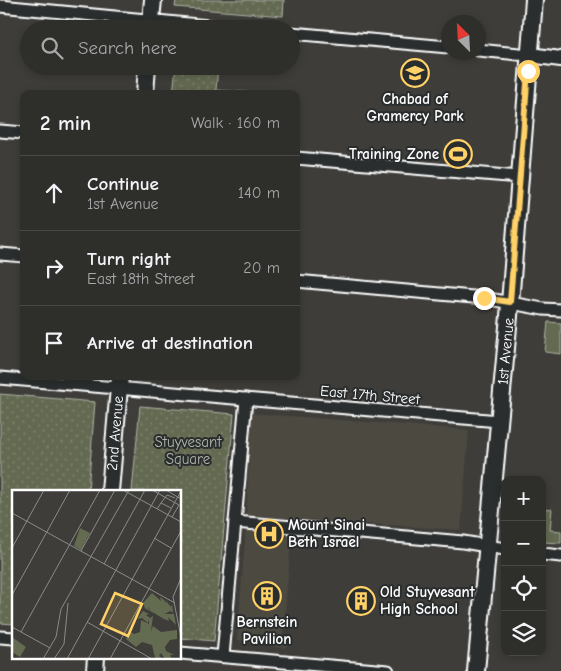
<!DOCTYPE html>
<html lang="en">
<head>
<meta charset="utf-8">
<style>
	body { margin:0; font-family:"Comic Neue",sans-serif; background:#363633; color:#f1f3f6 }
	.controls { position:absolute; right:15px; bottom:15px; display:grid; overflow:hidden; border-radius:10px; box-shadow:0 2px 8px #0003 }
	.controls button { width:45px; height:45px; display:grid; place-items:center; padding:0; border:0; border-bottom:1px solid #494a47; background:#2e2e2b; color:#f1f3f6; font:25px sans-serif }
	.compass { position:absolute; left:441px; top:15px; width:45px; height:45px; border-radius:50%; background:#2e2e2b; box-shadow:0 2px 8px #0003; rotate:336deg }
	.stop { position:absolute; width:15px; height:15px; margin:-11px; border:4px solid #ffd166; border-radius:50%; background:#fff }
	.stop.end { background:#ffd166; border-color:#fff; box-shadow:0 1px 5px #0008 }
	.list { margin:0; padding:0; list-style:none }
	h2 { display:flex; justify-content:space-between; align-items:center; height:65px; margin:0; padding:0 20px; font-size:21px }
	h2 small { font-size:16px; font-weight:400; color:#a7a8a9 }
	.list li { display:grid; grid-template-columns:32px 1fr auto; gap:15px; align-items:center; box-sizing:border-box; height:75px; padding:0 20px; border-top:1px solid #494a47 }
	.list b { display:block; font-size:19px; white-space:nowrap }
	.list p { margin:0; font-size:16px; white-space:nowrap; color:#a7a8a9 }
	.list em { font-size:16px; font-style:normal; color:#a7a8a9 }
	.icon { flex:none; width:28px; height:28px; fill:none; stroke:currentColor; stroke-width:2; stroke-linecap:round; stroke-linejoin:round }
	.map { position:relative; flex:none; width:561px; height:671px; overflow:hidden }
	.search { position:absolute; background:#2e2e2b; box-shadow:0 2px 8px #0003; left:20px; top:20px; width:280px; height:55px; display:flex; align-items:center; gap:12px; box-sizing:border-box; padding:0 18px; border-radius:28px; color:#a7a8a9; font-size:19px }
	.panel { position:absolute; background:#2e2e2b; box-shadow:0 2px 8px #0003; left:20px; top:90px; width:280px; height:290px; border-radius:10px }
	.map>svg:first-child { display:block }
</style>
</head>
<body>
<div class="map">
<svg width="561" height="671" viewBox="0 0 561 671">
	<defs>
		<pattern id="park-dots" width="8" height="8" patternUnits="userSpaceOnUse" patternTransform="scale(1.25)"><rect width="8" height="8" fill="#636b51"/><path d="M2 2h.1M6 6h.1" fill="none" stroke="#7a816b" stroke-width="1.8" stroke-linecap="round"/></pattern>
	</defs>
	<rect width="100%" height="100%" fill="#3e3d39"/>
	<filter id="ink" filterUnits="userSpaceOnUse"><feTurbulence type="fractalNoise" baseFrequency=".02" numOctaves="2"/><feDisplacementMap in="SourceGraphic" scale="10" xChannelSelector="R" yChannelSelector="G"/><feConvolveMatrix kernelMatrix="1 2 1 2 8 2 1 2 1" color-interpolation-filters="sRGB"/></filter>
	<g filter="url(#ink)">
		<polygon fill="#4c4841" points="251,413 469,430 461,530 293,519 283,636 287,637 286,648 273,647 269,643 237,640 245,539"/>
		<g fill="#636b51" stroke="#b1b5a8">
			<polygon points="548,322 561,323 561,354 545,352"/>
			<polygon points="542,508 552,509 550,530 561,531 561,543 542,542"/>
		</g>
		<g fill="url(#park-dots)" stroke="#b1b5a8">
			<polygon points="176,0 284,0 283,16 175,7"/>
			<polygon points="176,66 218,66 216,90 247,92 247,94 173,94"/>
			<polygon points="0,394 95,402 88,491 14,491 14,624 0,623"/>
			<polygon points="140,406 234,414 214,641 180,638 180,491 132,491"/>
		</g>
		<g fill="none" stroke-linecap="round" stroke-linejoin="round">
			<defs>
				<g id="minor">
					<polyline points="0,6 240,29"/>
					<polyline points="291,33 448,47"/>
					<polyline points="478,50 529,55"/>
					<polyline points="0,131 24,133"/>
					<polyline points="296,158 520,177"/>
					<polyline points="0,254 24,256"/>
					<polyline points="296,281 484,298 543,309 561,310"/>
					<polyline points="0,378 499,421"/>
					<polyline points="235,522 463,542 505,549"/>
					<polyline points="542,554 561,556"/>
					<polyline points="0,637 14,638"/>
					<polyline points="180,653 388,671"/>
					<polyline points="223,656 246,399"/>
				</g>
				<polyline id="tertiary" points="529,55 561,59"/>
				<g id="primary">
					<polyline points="150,29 153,0"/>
					<polyline points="145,94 147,66"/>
					<path id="s1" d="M110,491L120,376"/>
					<polyline points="95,671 96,657"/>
					<path id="s2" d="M476,671L509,316L534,0"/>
				</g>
			</defs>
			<use href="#minor" stroke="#fff" stroke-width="15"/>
			<use href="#tertiary" stroke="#fff" stroke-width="18"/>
			<use href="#primary" stroke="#fff" stroke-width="20"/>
			<use href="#minor" stroke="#2a2d2e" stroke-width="11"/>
			<use href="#tertiary" stroke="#2a2d2e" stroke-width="14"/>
			<use href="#primary" stroke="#2a2d2e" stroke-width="16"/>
		</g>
	</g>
	<g fill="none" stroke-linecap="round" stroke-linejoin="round" filter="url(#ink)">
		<polyline stroke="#ffd166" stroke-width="6" points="484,298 510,302 528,71"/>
	</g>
	<defs>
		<symbol id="school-ring" viewBox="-11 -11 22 22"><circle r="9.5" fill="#2a2d2e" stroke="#ffd166" stroke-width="1.5"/><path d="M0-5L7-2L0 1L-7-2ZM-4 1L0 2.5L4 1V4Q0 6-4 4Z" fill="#ffd166"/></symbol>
		<symbol id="stadium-ring" viewBox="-11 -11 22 22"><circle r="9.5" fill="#2a2d2e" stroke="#ffd166" stroke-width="1.5"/><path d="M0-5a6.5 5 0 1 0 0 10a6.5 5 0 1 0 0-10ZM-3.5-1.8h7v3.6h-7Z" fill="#ffd166"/></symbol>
		<symbol id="hospital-ring" viewBox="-11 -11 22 22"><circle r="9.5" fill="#2a2d2e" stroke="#ffd166" stroke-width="1.5"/><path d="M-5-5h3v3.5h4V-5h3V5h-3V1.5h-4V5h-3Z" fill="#ffd166"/></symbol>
		<symbol id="building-ring" viewBox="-11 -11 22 22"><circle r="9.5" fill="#2a2d2e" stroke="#ffd166" stroke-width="1.5"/><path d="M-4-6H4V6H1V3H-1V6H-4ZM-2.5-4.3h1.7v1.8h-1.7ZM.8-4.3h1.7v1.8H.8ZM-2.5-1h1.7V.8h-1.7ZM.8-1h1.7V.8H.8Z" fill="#ffd166"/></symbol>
	</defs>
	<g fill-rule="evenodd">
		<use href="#school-ring" x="399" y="57" width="32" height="32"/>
		<use href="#stadium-ring" x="442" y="138" width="32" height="32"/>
		<use href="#hospital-ring" x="253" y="518" width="32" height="32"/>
		<use href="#building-ring" x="251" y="580" width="32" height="32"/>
		<use href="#building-ring" x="345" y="585" width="32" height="32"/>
	</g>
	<g text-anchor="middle" stroke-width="4" stroke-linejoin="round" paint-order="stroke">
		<g font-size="15" font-weight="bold" fill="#fff" stroke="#2a2d2e">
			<text x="415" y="104">Chabad of<tspan x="415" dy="17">Gramercy Park</tspan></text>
			<text x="439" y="159" text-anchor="end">Training Zone</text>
			<text x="288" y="530" text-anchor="start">Mount Sinai<tspan x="288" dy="17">Beth Israel</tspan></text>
			<text x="380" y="597" text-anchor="start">Old Stuyvesant<tspan x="380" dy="17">High School</tspan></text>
			<text x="267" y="627">Bernstein<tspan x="267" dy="17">Pavilion</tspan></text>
		</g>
		<g font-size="15" fill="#fff" stroke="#2a2d2e">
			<text dy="5" stroke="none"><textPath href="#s2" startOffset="321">1st Avenue</textPath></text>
			<text transform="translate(370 395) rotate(5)" y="5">East 17th Street</text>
			<text dy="5" stroke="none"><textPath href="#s1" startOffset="58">2nd Avenue</textPath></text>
		</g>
		<g font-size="15" fill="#b1b5a8" stroke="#2a2d2e">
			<text x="188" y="447">Stuyvesant<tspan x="188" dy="17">Square</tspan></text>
		</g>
	</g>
	<g transform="translate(12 490)">
		<rect width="169" height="169" fill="#3e3d39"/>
		<path d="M140,103L149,111L148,107L152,110L154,114L153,110L159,117L160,114L161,122L158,119L162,123L158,121L153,124H162L164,135L156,127L157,131L152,129L151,125L152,129L147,126L146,122L147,126L142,123L141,119L142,123L138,121L136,116L137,121L133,118L131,113ZM131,121V122V121L137,124L134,125L138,128L141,126L139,141L141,136L149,142L165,140V149L158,150L153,157L154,161L162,165H158L160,169H153L149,163L147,166L151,169L143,168L140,155L130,152L124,157L114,149L118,141L122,144L128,142L129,130L137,134V129L136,133L130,128L125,129Z" fill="#636b51"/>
		<path d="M68,38L78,43L69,60L62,56ZM0,147L14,157L8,167L0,162Z" fill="#636b51"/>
		<path fill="none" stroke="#8b8b88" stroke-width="1" d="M111,0L169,32M140,0L167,15L160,27M154,0L169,9M149,13L155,5L163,8M145,19L149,13L159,18M0,23L163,113M142,48L159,58M0,58L32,0M69,61L103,0M92,74L133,0M169,88L161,107L169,147M0,105L58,0M75,132L140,169M0,137L38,158M9,142L88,0M31,169L44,147L49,119L117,0M42,169L52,154L56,113M55,169L148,0M76,169L169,1M98,169L169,41"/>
		<path fill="#ffd166" fill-opacity="0.15" stroke="#ffd166" stroke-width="2.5" d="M103,103L130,114L116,146L89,134Z"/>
		<rect width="169" height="169" fill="none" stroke="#fff" stroke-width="2.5"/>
	</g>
</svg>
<div class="controls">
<button>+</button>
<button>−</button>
<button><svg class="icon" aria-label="locate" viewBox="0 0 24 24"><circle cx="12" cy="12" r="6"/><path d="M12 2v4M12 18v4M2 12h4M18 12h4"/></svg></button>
<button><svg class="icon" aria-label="layers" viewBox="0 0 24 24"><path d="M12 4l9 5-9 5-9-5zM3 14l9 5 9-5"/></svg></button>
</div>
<svg class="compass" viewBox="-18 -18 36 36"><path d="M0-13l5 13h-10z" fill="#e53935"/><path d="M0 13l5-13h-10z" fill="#a7a8a9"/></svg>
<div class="stop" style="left:528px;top:71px"></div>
<div class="stop end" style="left:484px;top:298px"></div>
<div class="search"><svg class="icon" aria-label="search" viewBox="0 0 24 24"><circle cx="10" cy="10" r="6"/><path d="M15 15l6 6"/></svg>Search here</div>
<section class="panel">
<h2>2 min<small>Walk · 160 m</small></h2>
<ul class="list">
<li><svg class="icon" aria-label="ahead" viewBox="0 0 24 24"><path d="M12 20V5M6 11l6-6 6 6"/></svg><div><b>Continue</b><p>1st Avenue</p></div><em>140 m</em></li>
<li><svg class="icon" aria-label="right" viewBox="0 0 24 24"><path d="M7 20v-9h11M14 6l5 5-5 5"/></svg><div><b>Turn right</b><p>East 18th Street</p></div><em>20 m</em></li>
<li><svg class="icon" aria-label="arrive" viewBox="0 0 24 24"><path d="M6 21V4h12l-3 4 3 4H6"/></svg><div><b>Arrive at destination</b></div></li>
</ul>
</section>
</div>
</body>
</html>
